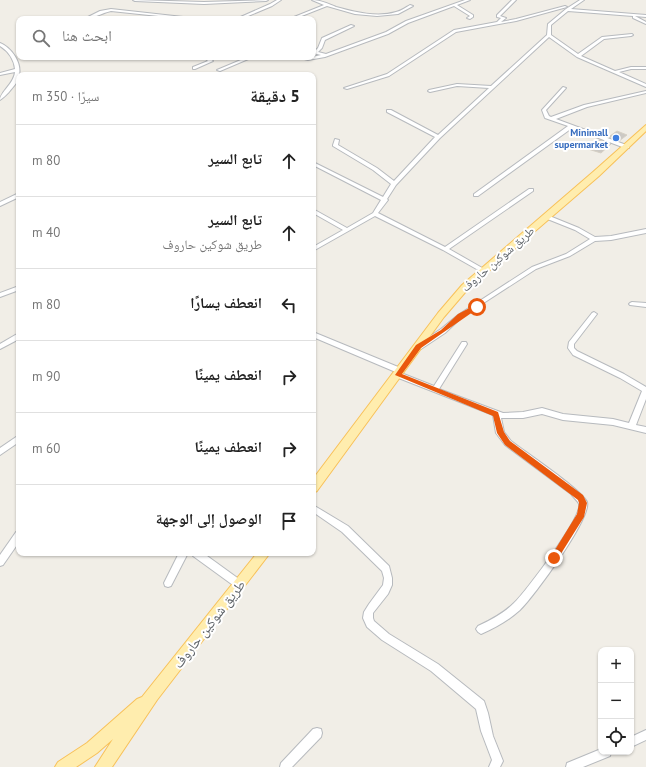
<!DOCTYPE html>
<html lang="ar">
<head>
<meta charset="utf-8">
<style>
	body { margin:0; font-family:"PT Sans","Noto Naskh Arabic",sans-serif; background:#f2f2f2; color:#222; direction:rtl }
	.controls { position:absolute; right:12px; bottom:12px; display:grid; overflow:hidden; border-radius:8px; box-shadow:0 1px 3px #0004 }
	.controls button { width:36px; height:36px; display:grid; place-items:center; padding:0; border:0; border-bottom:1px solid #e0e0e0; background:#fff; color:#222; font:20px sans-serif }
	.stop { position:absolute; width:12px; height:12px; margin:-9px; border:3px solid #ea580c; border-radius:50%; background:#fff }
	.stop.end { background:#ea580c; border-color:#fff; box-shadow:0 1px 4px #0008 }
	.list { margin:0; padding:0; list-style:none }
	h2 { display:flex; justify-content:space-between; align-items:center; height:52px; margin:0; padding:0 16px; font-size:17px }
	h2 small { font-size:13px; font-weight:400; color:#767676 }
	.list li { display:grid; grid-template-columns:26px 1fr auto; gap:12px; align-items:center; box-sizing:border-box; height:72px; padding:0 16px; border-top:1px solid #e0e0e0 }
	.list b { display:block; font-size:15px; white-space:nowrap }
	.list p { margin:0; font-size:13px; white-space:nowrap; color:#767676 }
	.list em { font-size:13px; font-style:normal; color:#767676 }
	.icon { flex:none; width:22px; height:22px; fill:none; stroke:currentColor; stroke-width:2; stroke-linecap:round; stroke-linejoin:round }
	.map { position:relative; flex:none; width:646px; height:767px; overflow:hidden; direction:ltr }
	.search { position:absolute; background:#fff; box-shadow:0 1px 3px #0004; left:16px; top:16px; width:300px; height:44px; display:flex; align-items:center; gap:10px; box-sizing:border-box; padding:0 14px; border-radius:8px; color:#767676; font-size:15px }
	.panel { position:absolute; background:#fff; box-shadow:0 1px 3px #0004; left:16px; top:72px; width:300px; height:484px; border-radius:8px; direction:rtl }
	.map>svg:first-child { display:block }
</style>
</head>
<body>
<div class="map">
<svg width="646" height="767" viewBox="0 0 646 767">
	<rect width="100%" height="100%" fill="#f1eee7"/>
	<g fill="#ccc9c4" stroke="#d6d0c5">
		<polygon points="617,131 627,135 619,141 604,135 605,134 610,136"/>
		<polygon points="599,140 611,144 601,153 588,149"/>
	</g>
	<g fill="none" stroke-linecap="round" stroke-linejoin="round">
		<defs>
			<g id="street">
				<polygon points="133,0 204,2 268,0 266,1 204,4 135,1"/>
				<polygon points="277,0 281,0 272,6 241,19 236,19 270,4"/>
				<path d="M312,0C321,0 329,4 336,7C355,12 377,18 396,12C401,11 405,8 410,5L413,6L398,14L377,16L355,14L327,6L294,19H289L324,5Z"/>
				<polygon points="465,0 470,0 457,5 473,15 473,17 470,19 467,18 470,16 454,6 408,23 388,34 325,57 308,60 297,57 308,58 321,55 313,53 318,48 322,38 351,25 354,26 325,40 322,48 318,52 326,54 386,32 406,21"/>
				<polygon points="512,0 516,0 500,16 506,18 501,22 516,19 565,6 567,7 516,21 456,32 389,76 347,89 344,88 387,74 454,30 497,22 501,18 497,17 497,15"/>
				<polygon points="580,0 584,0 571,9 646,15 646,17 635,16 646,22 646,24 633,18 633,16 568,11 551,25 551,35 578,54 602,37 632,34 633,35 631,36 604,39 581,56 615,71 631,67 646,67 646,69 631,69 619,72 646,84 646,87 577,57 549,37 440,138 396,185 387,199 388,200 378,213 445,247 529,189 533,189 533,191 449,249 484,269 484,271 480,271 443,250 375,216 313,251 313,247 343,230 313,213 313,209 347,228 373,213 381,200 313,165 313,162 383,197 391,184 373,170 333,146 333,145 335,139 339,140 338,145 377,168 394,181 435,137 387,112 387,110 391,110 438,135 489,88 457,86 430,92 428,91 429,90 457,84 491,86 547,35 548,24 566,9"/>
				<path d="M111,9L192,18H212L214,19H187L111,11C102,13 92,19 84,19L100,11Z"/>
				<path d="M0,43C12,48 22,63 19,76C18,82 13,87 9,92C6,95 3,98 0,100C0,92 14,84 15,72L0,75V73L15,69C14,59 8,51 0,46Z"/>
				<polygon points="204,57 208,57 213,61 195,69 193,69 193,67 208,61"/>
				<polygon points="248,57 253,57 220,71 217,70"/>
				<polygon points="563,87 566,88 546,110 549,116 551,117 584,105 646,91 646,93 587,107 556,119 629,146 629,148 625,148 572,128 478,196 474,196 474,194 568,126 545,118 542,110"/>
				<polygon points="19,193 19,197 0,206 0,202"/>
				<polygon points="547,215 579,228 595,237 611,236 646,229 646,233 611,240 595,241 570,256 536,269 462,317 445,333 421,349 417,349 416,347 417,345 441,329 458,315 532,267 566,254 590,239 575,230 545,218 544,217"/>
				<polygon points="19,286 19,290 0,297 0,293"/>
				<polygon points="632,302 646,303 646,307 630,305 629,304 630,303"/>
				<path d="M594,312L597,314L574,344V348L577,351L624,374L646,387V399L636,425L646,427V433L613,425L563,420L542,414L523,418H501L504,432L511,441C525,452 581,489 587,502C592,517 533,598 520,610C509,620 495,628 481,634L478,632L476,629L478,626C491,620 504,613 514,603C525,593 583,516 579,504C578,501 573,497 571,494L505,445L496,433L493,415L396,377L395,375L398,373L313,337V332L403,369L404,371L401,373L434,386L462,342H466L467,344L439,389L503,413L523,412L542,408L563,414L613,419L629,423L642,391L620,378L573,355L568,348L569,342L592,313Z"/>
				<polygon points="17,334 19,334 19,339 0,349 0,344"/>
				<polygon points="19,435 19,442 0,455 0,448"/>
				<polygon points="313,505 348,526 389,566 392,578 392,585 388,594 373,613 373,618 374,621 389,634 438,664 484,701 488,713 493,736 503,761 500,767 489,767 492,760 481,731 476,709 431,671 382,640 367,627 363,618 364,612 369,604 383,585 384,578 382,571 342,532 313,512"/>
				<polygon points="19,531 19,542 3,565 0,566 0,555 16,532"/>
				<polygon points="179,553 188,553 171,586 168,587 165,586 164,583"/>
				<polygon points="192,553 203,553 243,582 244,585 243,588 240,589 237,588 193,556"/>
				<polygon points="317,728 321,729 322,733 321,737 292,767 280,767 281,763 313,729"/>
				<polygon points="646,730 646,740 631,747 631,737"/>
				<polygon points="601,749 601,752 611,752 610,756 583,767 566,767 567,763"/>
			</g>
			<g id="primary">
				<polygon points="646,125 646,131 599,176 468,289 444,317 317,491 313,493 313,479 438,313 462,285 593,172"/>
				<polygon points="257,553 270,553 157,700 112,767 95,767 113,739 97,753 76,767 55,767 58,762 87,743 137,699 142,697"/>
			</g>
		</defs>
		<use href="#street" stroke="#b7babe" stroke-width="2"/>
		<use href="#primary" stroke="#f8c159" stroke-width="2"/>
		<use href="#street" fill="#fff" fill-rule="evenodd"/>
		<use href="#primary" fill="#ffedae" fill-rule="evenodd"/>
	</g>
	<polygon fill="#ea580c" points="475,305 480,307 421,348 402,374 498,412 504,432 510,441 583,495 587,503 584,517 557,560 554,561 550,558 577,514 579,503 578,500 505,445 497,433 493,416 395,375 416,345 441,330 458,314"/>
	<circle fill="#3f7fe0" stroke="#fff" stroke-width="1.5" cx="616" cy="138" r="4"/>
	<g text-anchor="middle" stroke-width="4" stroke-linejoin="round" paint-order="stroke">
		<g font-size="10" font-weight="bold" fill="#366cbe" stroke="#fff" text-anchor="end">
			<text x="608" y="136">Minimall<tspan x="608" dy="12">supermarket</tspan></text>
		</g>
		<g font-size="12" fill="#5e6368" stroke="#fff">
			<text transform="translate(498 259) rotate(-41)" y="4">طريق شوكين حاروف</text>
		</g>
		<g font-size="14" fill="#5e6368" stroke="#fff">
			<text transform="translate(209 624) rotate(-52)" y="5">طريق شوكين حاروف</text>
		</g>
	</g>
</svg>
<div class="controls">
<button>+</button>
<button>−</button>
<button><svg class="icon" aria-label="locate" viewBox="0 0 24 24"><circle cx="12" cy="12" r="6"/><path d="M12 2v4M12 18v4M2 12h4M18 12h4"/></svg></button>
</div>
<div class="stop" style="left:477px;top:307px"></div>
<div class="stop end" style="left:554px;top:558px"></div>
<div class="search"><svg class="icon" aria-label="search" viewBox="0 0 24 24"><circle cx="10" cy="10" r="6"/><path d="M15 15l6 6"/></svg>ابحث هنا</div>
<section class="panel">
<h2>5 دقيقة<small>سيرًا · 350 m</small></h2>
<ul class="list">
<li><svg class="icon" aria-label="ahead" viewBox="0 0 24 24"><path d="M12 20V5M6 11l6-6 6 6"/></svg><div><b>تابع السير</b></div><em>80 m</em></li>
<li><svg class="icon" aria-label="ahead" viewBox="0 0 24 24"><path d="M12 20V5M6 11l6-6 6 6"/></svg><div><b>تابع السير</b><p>طريق شوكين حاروف</p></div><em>40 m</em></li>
<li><svg class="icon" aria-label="left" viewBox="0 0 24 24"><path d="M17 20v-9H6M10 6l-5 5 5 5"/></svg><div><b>انعطف يسارًا</b></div><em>80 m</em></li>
<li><svg class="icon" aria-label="right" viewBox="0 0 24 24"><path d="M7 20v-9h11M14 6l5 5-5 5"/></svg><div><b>انعطف يمينًا</b></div><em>90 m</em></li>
<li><svg class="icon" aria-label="right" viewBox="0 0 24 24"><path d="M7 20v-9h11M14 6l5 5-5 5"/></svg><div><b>انعطف يمينًا</b></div><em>60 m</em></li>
<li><svg class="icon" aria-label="arrive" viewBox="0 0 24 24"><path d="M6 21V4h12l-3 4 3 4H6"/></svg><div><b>الوصول إلى الوجهة</b></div></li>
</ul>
</section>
</div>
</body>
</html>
